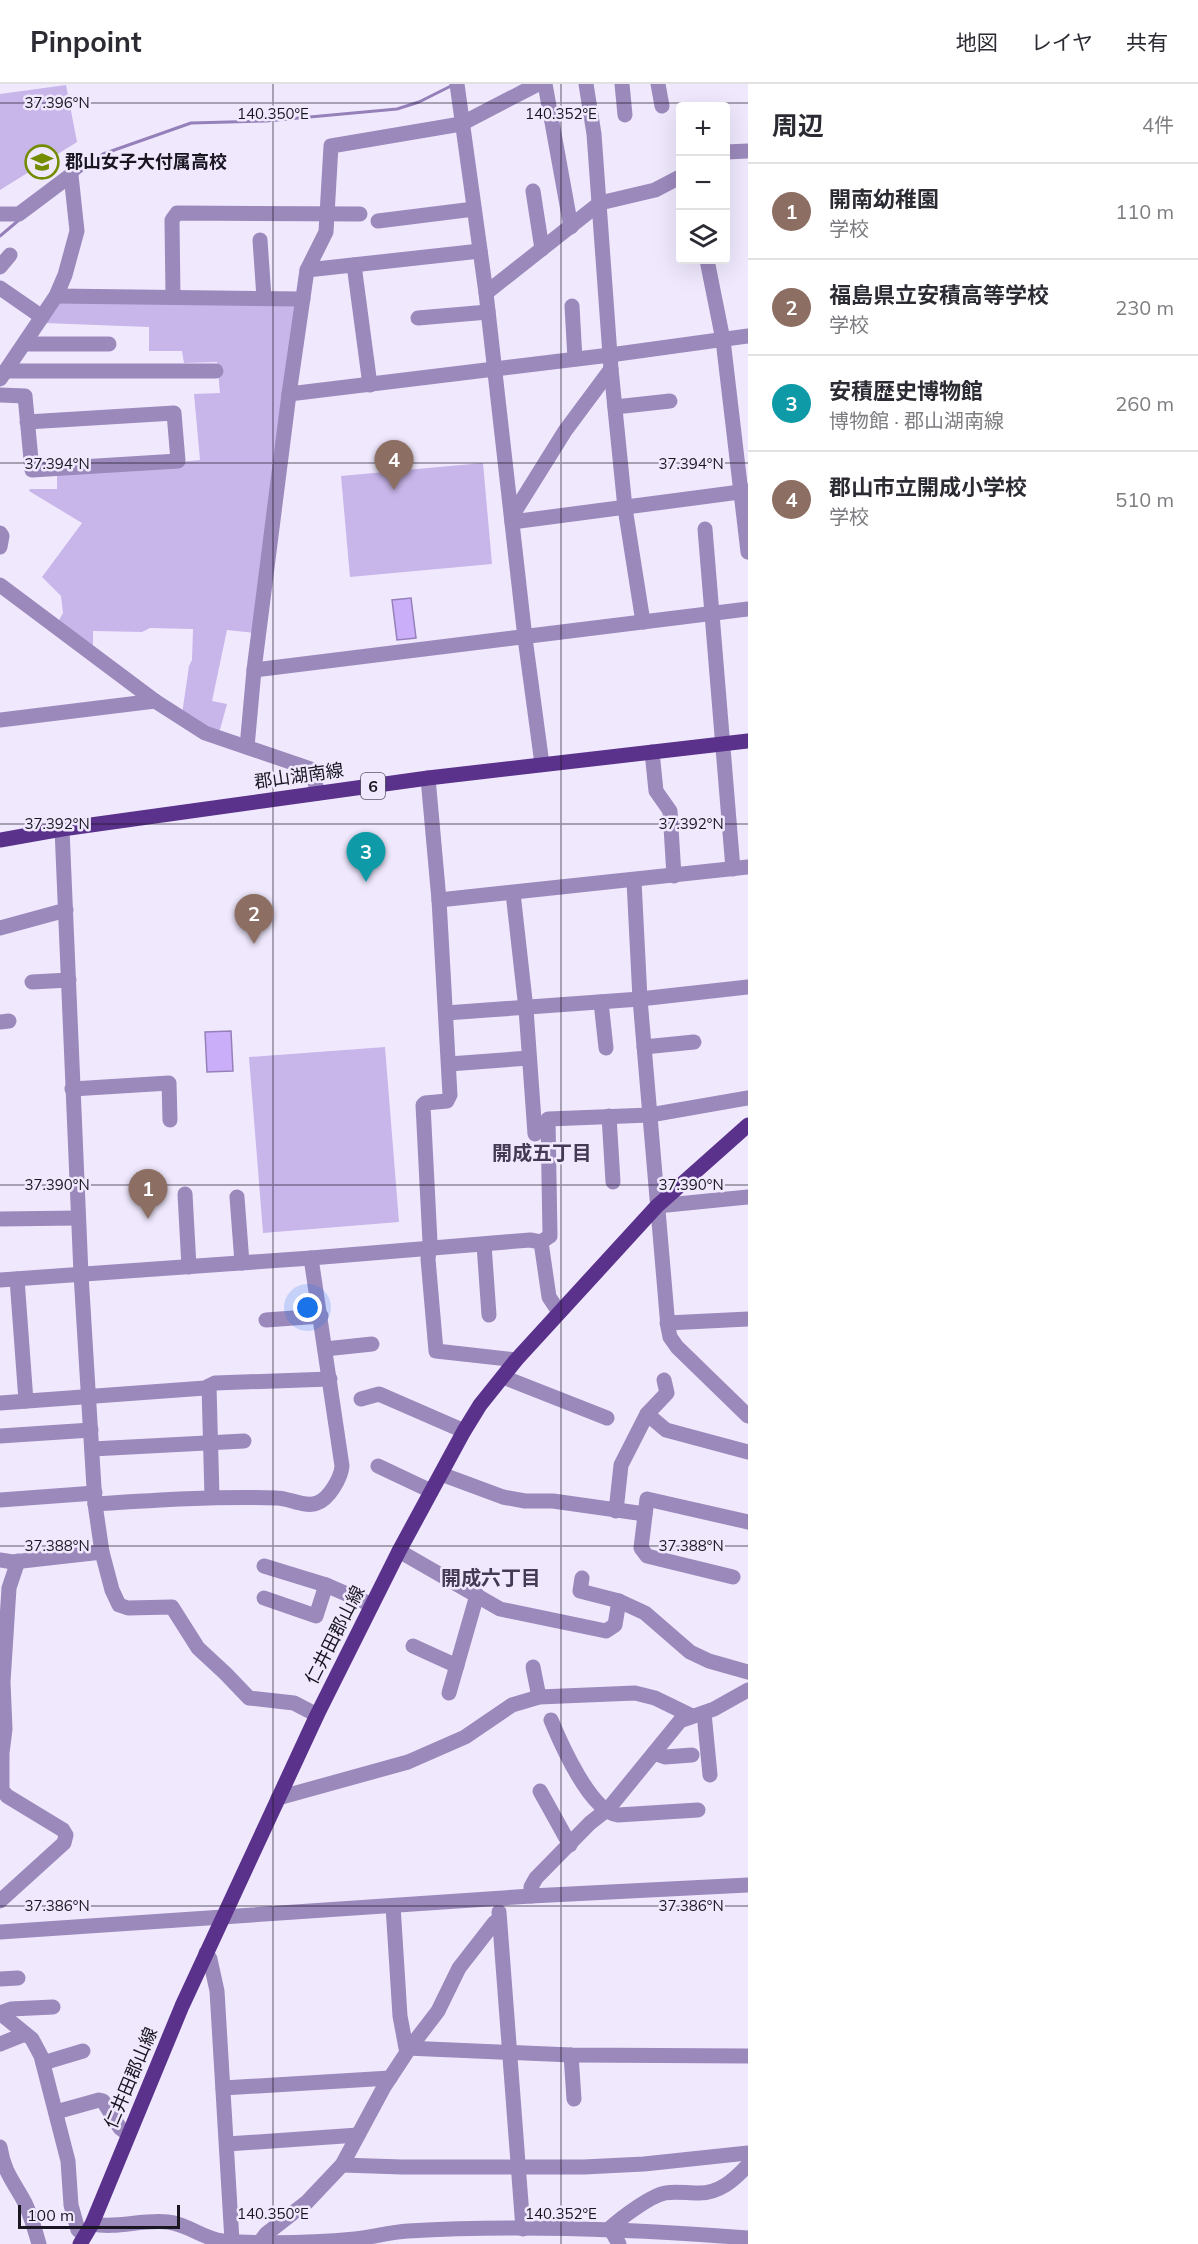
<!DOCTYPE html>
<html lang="ja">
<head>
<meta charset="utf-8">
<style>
	body { margin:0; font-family:Mulish,"Noto Sans JP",sans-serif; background:#f2f2f3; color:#2b2b33 }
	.controls { position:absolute; right:18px; top:18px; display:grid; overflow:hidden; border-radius:6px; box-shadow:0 6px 24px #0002 }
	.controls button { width:54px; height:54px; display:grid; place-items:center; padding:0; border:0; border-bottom:2px solid #e1e1e2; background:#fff; color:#2b2b33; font:30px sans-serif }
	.scale { position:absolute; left:18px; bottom:15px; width:162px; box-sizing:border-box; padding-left:6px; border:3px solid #191521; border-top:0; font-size:16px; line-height:21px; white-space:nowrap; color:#191521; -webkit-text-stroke:4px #f0e9fe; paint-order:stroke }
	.you { position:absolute; left:308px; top:1224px; width:21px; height:21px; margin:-15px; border:4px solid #fff; border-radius:50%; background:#1a73e8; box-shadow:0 0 0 9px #1a73e833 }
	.badge { display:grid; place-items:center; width:39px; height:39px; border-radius:50%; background:#b45309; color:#fff; font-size:20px; font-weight:700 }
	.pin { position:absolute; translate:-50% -50px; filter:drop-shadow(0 2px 3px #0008) }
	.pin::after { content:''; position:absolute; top:32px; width:21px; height:18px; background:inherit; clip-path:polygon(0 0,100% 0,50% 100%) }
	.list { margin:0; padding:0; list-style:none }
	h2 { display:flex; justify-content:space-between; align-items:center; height:78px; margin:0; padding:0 24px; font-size:26px }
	h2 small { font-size:20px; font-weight:400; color:#7c7c81 }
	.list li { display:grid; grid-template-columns:39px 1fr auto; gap:18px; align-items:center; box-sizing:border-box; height:96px; padding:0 24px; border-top:2px solid #e1e1e2 }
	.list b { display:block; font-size:22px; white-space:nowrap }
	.list p { margin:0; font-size:20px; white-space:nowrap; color:#7c7c81 }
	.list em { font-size:20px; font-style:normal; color:#7c7c81 }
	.icon { flex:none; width:33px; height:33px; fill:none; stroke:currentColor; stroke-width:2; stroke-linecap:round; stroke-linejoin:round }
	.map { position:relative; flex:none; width:748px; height:2160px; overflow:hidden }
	header { display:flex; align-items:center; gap:36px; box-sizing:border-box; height:84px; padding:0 30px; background:#fff; border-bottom:2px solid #e1e1e2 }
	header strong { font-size:28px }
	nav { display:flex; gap:33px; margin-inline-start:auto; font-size:21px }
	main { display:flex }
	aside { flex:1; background:#fff }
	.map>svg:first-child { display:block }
</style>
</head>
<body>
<header>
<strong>Pinpoint</strong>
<nav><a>地図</a><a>レイヤ</a><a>共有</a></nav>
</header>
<main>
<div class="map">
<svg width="748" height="2160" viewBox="0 0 748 2160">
	<rect width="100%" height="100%" fill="#f0e9fe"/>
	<g fill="#c8b5ea">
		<polygon points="66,1 77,58 0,106 0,10"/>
		<polygon points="60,215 296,218 255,549 227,546 212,617 227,620 219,649 182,630 189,582 192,576 193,545 150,544 142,548 93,547 93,565 58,538 63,529 61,512 42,493 82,439 29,407 30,405 57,405 57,389 200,376 194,310 220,309 217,278 184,279 182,267 149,267 149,243 44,239"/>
		<polygon points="483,379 492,480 350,493 341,392"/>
		<polygon points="385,963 399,1138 263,1149 249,973"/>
	</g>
	<g fill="#caaefa" stroke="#9580b9" stroke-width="1.5">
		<polygon points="411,514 416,554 397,556 392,516"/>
		<polygon points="231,947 233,987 207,988 205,948"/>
	</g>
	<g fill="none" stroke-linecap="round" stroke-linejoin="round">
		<g stroke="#9580b9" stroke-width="3">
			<polyline points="76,91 103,70 191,39 266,37 397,25 419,18 453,1"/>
			<polyline points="0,152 19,136"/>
		</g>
		<g stroke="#9b89bc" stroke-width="15">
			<polyline points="457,0 486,209 525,554 542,680"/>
			<polyline points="545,0 571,143"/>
			<polyline points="586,0 594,50 611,285 625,424 643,538"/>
			<polyline points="622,0 625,31"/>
			<polyline points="658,0 662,22"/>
			<polyline points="726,68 748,67"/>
			<polyline points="533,107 542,165"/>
			<polyline points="0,130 19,130 71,91 77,147 65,191 56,212 0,295"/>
			<polyline points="378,137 474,125"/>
			<polyline points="260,156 264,214"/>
			<polyline points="707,176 723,256 748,468"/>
			<polyline points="354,181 370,301"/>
			<polyline points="0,183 10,171"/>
			<polyline points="307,186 480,167"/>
			<polyline points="0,204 42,233"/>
			<polyline points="486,209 600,119 655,106 680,93"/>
			<polyline points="56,212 303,215"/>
			<polyline points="173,213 172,136 177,129 360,130"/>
			<polyline points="572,222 575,275"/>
			<polyline points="418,234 488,228"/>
			<polyline points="24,260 109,260"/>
			<polyline points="5,287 216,287"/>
			<polyline points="289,310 610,271 748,252"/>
			<polyline points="0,311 25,312 32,386 178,377 174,329 27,338"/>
			<polyline points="615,323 670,317"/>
			<polyline points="512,432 565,347 611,285"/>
			<polyline points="512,438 748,407"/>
			<polyline points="705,445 733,785"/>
			<polyline points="0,449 2,452 0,463"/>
			<polyline points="0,501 155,617 205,649 311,685 318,709"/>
			<polyline points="254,586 748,525"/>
			<polyline points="0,636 155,617"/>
			<polyline points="247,663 254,586 289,310 307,186 326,148 331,62 461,40 538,0"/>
			<polyline points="652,668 656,707 670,727 674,792"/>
			<polyline points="428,694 439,816 450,1011 447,1017 425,1019 423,1021 430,1158 428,1175 436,1267 516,1276"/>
			<polyline points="62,745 81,1190 95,1420 102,1468 112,1506 119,1521 128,1524 172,1523 198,1564 226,1590 249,1614 294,1619 317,1631"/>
			<polyline points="634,797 640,915 668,1243 670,1253 677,1263 748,1332"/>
			<polyline points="513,809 526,925 535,1050"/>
			<polyline points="439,816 748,783"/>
			<polyline points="0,844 66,826"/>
			<polyline points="32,898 69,896"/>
			<polyline points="601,918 606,964"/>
			<polyline points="446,929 640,915 748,903"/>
			<polyline points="0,938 9,937"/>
			<polyline points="644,963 694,958"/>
			<polyline points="449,980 529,974"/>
			<polyline points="72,1005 169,999 170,1036"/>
			<polyline points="609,1032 613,1098"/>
			<polyline points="185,1110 189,1183"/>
			<polyline points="237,1113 242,1179"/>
			<polyline points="657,1122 748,1113"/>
			<polyline points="0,1135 78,1134"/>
			<polyline points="541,1158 550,1152 548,1035 650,1031 748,1014"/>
			<polyline points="484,1161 489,1231"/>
			<polyline points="17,1195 26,1317"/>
			<polyline points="0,1196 311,1174 530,1156 541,1158 549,1213 559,1228"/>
			<polyline points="266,1236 321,1232"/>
			<polyline points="667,1239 748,1235"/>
			<polyline points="325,1265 372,1260"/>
			<polyline points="503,1293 607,1334"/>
			<polyline points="209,1302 212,1413"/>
			<polyline points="361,1315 379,1310 464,1347"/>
			<polyline points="0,1319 205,1304 215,1299 330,1295"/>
			<polyline points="647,1330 667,1309 664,1296"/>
			<polyline points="0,1352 91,1346"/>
			<polyline points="92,1365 244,1357"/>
			<polyline points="378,1382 431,1407"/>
			<polyline points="441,1390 503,1413 525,1417 553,1417 645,1430"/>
			<polyline points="0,1416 95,1409"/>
			<path d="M95,1420C156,1416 216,1412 277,1414C289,1414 305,1424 317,1419C329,1415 341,1394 342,1382L311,1174"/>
			<polyline points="616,1427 621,1381 647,1330 666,1346 748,1368"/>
			<polyline points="399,1467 500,1525 606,1547 615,1541 619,1517"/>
			<polyline points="0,1476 13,1478 102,1468"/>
			<polyline points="264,1482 326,1501 372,1521"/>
			<polyline points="733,1493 647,1472 641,1464 647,1415 748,1438"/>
			<polyline points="582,1494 580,1507 619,1517 645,1529 690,1568 709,1577 748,1588"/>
			<polyline points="264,1514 316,1532 326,1501"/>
			<polyline points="413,1562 457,1582"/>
			<polyline points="533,1583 539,1613"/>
			<polyline points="449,1609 477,1511"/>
			<polyline points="704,1629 710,1691"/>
			<path d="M551,1636C561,1660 591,1728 618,1731L698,1726"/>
			<polyline points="654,1669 665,1673 692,1671"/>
			<polyline points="540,1707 570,1761"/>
			<polyline points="278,1714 408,1678 465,1653 512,1621 539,1613 635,1609 655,1614 692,1632"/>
			<polyline points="531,1812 531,1803 536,1794 590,1739 609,1724 680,1637 714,1625 748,1606"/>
			<polyline points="0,1817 64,1759 66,1751 63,1746 7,1712 2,1706 2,1669 5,1645 3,1598 9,1504 18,1477"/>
			<polyline points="393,1822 400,1932 406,1964 571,1971 748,1972"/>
			<polyline points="499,1828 523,2145"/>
			<polyline points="0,1848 531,1812 748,1801"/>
			<polyline points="206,1869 210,1875 217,1907 232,2157"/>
			<polyline points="0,1895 18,1894"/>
			<polyline points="0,1929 32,1955 41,1972 68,2077 71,2121 78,2146 85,2151"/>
			<polyline points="0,1929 11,1925 53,1923"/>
			<polyline points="0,1960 25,1950"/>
			<polyline points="571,1971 574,2015"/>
			<polyline points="43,1979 83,1967"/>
			<polyline points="223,2004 390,1994"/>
			<polyline points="56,2028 99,2016 103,2017 120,2044 128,2050"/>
			<polyline points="227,2060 358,2051"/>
			<path d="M0,2063C4,2089 14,2098 25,2119C31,2132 35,2146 39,2160"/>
			<polyline points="342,2081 402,2083 584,2083 644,2080 748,2069"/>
			<path d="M92,2140C117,2145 142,2135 168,2138C188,2140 203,2155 223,2157C266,2160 311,2159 355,2155C373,2153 390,2148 408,2147C522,2140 635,2145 748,2154"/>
			<polyline points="260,2158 266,2150 307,2118 342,2081 384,2003 409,1965 438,1927 459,1884 494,1839 499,1835"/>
			<path d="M619,2160L610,2144C621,2134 650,2112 665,2109C675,2107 687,2109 697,2109C719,2110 734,2096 748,2081"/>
		</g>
		<g stroke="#5a328c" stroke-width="15">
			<polyline points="0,756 62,745 428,694 748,657"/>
			<polyline points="80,2160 92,2140 182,1922 317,1631 399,1467 464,1347 480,1321 516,1276 657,1122 748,1041"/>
		</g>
	</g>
	<path fill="none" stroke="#191521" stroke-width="1.5" stroke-opacity="0.45" d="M273,0V2160M561,0V2160M0,19H748M0,379H748M0,740H748M0,1101H748M0,1462H748M0,1822H748"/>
	<defs>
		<symbol id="school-ring" viewBox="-11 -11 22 22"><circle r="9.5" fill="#f0e9fe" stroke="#748c00" stroke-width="1.5"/><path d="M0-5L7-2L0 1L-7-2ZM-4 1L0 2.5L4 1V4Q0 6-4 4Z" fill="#748c00"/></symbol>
	</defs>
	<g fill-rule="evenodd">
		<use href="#school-ring" x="23" y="59" width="38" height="38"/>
	</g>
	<g text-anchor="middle" stroke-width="5" stroke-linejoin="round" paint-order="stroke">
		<rect fill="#f0e9fe" stroke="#5a5563" stroke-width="1.5" x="361" y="689" width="24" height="26" rx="4.5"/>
		<g font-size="16" font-weight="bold" fill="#191521">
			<text x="373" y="708">6</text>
		</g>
		<g font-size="18" font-weight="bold" fill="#191521" stroke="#f0e9fe" text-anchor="start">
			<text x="65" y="84">郡山女子大付属高校</text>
		</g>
		<g font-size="18" fill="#191521" stroke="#f0e9fe">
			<text transform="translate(299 692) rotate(-8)" y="6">郡山湖南線</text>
			<text transform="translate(335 1551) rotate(-63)" y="6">仁井田郡山線</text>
			<text transform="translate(131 1994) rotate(-67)" y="6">仁井田郡山線</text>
		</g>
		<g font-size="20" font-weight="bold" fill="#453a56" stroke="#f0e9fe">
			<text x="542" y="1076">開成五丁目</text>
			<text x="491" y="1501">開成六丁目</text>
		</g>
	</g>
	<g font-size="15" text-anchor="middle" fill="#191521" stroke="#f0e9fe" stroke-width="5" stroke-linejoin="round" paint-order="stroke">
		<text x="57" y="24">37.396°N</text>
		<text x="273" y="35">140.350°E</text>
		<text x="561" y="35">140.352°E</text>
		<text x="57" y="385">37.394°N</text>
		<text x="691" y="385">37.394°N</text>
		<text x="57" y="745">37.392°N</text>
		<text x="691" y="745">37.392°N</text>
		<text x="57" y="1106">37.390°N</text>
		<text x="691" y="1106">37.390°N</text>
		<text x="57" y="1467">37.388°N</text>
		<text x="691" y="1467">37.388°N</text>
		<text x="57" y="1827">37.386°N</text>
		<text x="691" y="1827">37.386°N</text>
		<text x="273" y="2135">140.350°E</text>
		<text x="561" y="2135">140.352°E</text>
	</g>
</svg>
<div class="controls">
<button>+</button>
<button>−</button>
<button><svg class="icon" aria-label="layers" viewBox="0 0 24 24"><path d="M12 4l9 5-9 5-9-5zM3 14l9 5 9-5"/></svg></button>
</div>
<div class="scale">100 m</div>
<div class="you"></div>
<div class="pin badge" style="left:148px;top:1135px;background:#8d6e63">1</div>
<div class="pin badge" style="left:254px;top:860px;background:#8d6e63">2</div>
<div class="pin badge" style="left:366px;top:798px;background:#0f9aa8">3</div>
<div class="pin badge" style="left:394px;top:406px;background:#8d6e63">4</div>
</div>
<aside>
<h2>周辺<small>4件</small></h2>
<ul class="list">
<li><span class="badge" style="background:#8d6e63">1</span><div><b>開南幼稚園</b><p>学校</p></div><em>110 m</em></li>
<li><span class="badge" style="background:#8d6e63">2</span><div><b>福島県立安積高等学校</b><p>学校</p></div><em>230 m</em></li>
<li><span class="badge" style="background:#0f9aa8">3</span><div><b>安積歴史博物館</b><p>博物館 · 郡山湖南線</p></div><em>260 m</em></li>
<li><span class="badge" style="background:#8d6e63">4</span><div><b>郡山市立開成小学校</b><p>学校</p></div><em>510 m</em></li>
</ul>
</aside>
</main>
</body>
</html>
